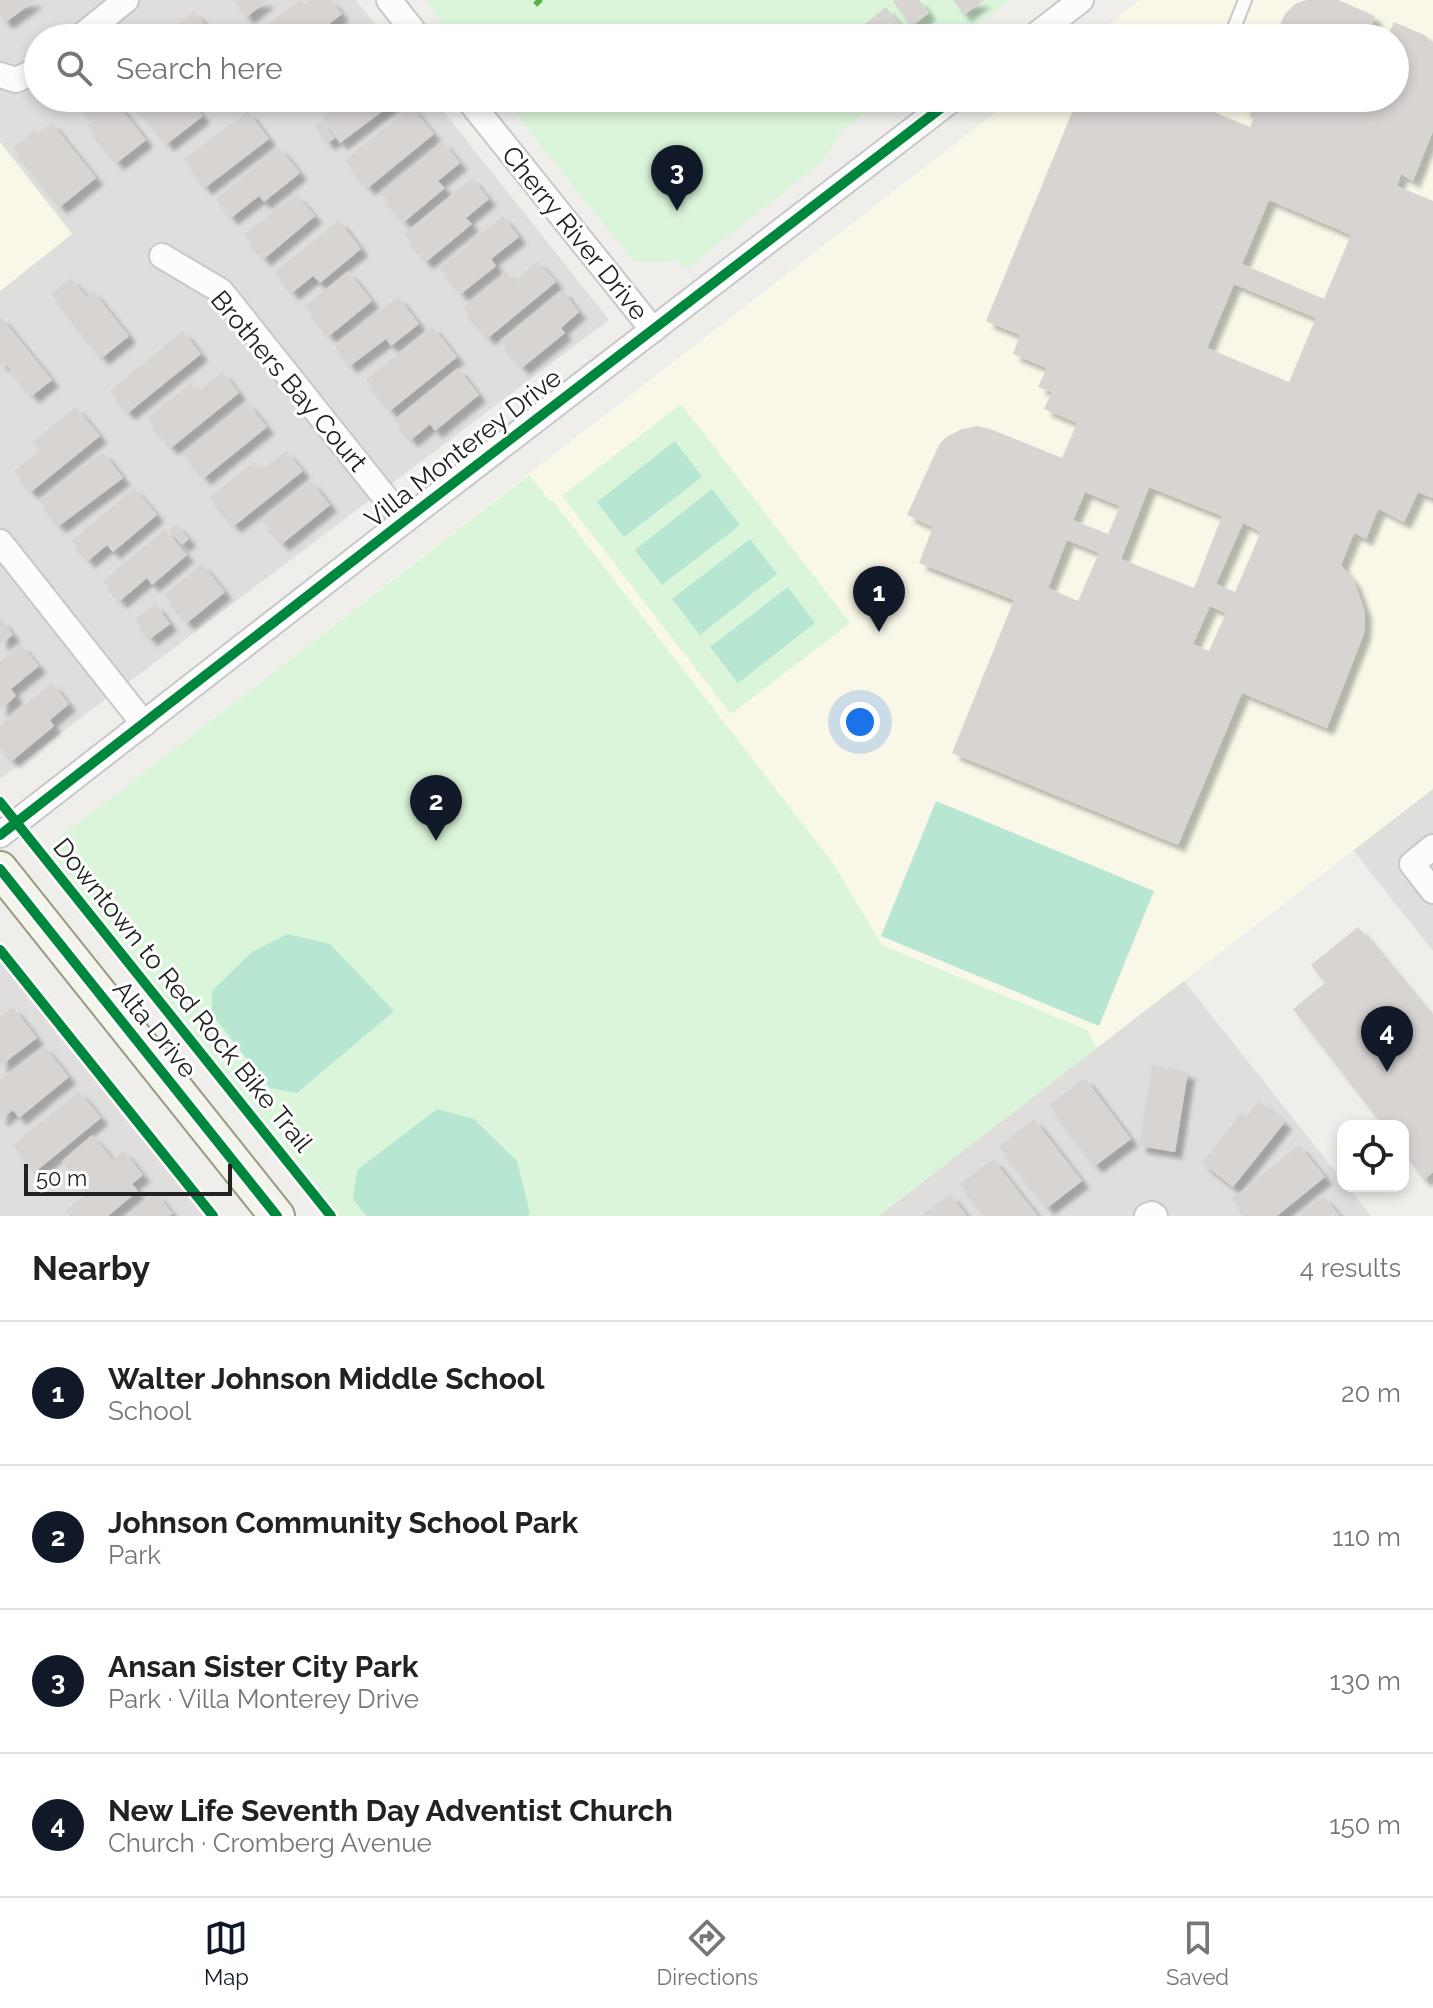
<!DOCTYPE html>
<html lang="en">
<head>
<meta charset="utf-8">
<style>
	body { margin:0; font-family:Raleway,sans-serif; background:#f2f2f2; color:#222 }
	.controls { position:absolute; right:24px; bottom:24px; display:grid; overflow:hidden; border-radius:16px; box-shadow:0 4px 12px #0003 }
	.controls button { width:72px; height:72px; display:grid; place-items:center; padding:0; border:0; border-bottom:2px solid #e0e0e0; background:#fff; color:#222; font:40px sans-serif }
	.scale { position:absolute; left:24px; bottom:20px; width:208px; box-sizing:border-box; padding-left:8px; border:4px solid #222; border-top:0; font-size:22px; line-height:28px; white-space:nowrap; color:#222; -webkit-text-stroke:6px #fff; paint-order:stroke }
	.you { position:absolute; left:860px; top:722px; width:28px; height:28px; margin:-20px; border:6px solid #fff; border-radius:50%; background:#1a73e8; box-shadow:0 0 0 12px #1a73e833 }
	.badge { display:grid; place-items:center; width:52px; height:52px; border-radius:50%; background:#111827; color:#fff; font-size:26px; font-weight:700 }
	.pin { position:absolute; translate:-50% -66px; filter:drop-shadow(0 2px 4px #0008) }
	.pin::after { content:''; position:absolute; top:42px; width:28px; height:24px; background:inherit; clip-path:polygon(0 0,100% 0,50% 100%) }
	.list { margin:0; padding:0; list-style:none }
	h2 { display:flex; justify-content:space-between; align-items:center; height:104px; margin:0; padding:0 32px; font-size:34px }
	h2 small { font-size:26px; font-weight:400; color:#767676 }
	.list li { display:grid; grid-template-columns:52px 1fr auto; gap:24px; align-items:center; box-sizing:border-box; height:144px; padding:0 32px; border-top:2px solid #e0e0e0 }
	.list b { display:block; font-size:30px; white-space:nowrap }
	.list p { margin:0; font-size:26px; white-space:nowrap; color:#767676 }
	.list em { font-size:26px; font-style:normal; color:#767676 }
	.icon { flex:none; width:44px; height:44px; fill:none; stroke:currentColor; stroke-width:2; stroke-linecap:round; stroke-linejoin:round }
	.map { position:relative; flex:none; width:1433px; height:1216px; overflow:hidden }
	.search { position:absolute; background:#fff; box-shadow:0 4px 12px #0003; left:24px; right:24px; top:24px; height:88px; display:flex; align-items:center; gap:20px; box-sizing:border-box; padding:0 28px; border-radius:44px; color:#767676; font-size:30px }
	.sheet { height:680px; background:#fff }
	nav { display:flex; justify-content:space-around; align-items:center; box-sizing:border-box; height:112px; border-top:2px solid #e0e0e0; background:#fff; font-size:22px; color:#767676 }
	nav a { display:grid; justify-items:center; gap:4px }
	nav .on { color:#111827 }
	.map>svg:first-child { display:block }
</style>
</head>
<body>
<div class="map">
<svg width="1433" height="1216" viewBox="0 0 1433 1216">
	<defs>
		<filter id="shadow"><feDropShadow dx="7" dy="7" stdDeviation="2" flood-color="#0004"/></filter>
	</defs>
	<rect width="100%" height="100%" fill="#f0eeeb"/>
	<g fill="#dfdedc">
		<polygon points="0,0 356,0 386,38 38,38 38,98 433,98 609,320 0,779 0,291 72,234 0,142"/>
		<polygon points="1433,789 1433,951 1353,850"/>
		<polygon points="0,960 170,1172 205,1216 0,1216"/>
		<polygon points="1184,981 1343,1181 1343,1186 1347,1186 1371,1216 878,1216"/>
	</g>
	<g fill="#f8f7e8">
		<polygon points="1140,0 1433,0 1433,789 878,1216 332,1216 55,868 51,854 54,845 60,837 1014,98 1395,98 1395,38 1091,38"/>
		<polygon points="0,142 72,234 0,291"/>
	</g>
	<g fill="#daf5da">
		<polygon points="425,0 1010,0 961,38 455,38"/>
		<polygon points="503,98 884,98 840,132 823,161 685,270 678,260 658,262 634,261"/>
		<polygon points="681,404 850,623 731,714 562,496"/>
		<path d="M529,475L550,501L552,500L832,862L882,945L1087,1030L1097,1048L878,1216H332L55,868C51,854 52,848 60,837Z"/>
	</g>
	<g fill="#b7e6d2">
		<polygon points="675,441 702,477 624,537 597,502"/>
		<polygon points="712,489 740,525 662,585 635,550"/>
		<polygon points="750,539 777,574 700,635 672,599"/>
		<polygon points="788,587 815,623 738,683 710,647"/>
		<polygon points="936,801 1154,891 1099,1026 881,936"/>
		<polygon points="287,934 330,944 394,1011 297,1093 270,1088 212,1014 212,991 252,952"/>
		<polygon points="437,1109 474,1119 517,1161 530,1213 527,1216 366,1216 353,1199 357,1170"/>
	</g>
	<g fill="#d7d4d2" fill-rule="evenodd" filter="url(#shadow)">
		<polygon points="0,0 36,0 6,22 0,15"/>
		<polygon points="234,0 268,0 247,17"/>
		<polygon points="300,0 305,5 311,0 331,0 342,14 311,38 269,38 262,29"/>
		<polygon points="895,0 919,0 929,13 912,26 893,2"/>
		<polygon points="953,0 984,0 964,15"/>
		<polygon points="1306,0 1338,0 1375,16 1370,29 1387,38 1274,38 1285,14 1295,4"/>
		<polygon points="886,7 905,31 896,38 847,38"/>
		<polygon points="194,11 216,38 178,38 171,30"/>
		<path d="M1394,22L1424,35L1433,42V131L1413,181L1401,174L1397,186L1433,201V498L1418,492L1404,522L1378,509L1366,539L1354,533L1341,565L1354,581L1365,612L1364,633L1327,728L1242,693L1178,845L952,753L1014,600L919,563L933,527L907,515L939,445L945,438L962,429L977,426L990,429L1062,458L1077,423L1044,409L1052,392L1038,387L1047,368L1013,354L1020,335L986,321L1078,98H1181L1250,127L1255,114L1243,109L1248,98H1395V38H1387ZM1269,200L1351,235L1324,299L1242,264ZM1234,284L1316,318L1289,382L1207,348ZM1149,487L1222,516L1194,588L1121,559ZM1085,492L1120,506L1108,534L1073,520ZM1243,523L1261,532L1235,592L1216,584ZM1067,540L1099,553L1078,601L1048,588ZM1210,606L1226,613L1209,651L1193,644Z"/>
		<polygon points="87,98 113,98 146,140 117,163 87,126 92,122 79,104"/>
		<polygon points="130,98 188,98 203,116 167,144"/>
		<polygon points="348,98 400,98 340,143 322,118"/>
		<polygon points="411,106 434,134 368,188 345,160"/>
		<polygon points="248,111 269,139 205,188 184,159"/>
		<polygon points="322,121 335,138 328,143 315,127"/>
		<polygon points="51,122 96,178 60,207 13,148 35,130 37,134"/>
		<polygon points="443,142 460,163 438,181 445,188 404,222 381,194"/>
		<polygon points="279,147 300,173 264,202 259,196 231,218 216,199"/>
		<polygon points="472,178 489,199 466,218 472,224 426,262 404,234"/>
		<polygon points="296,194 315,216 264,259 244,235"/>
		<polygon points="503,216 519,237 491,259 496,266 461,294 440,268"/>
		<polygon points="339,220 361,249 320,283 313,276 292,293 275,272"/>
		<polygon points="538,261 556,282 488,338 463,308 506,272 514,282"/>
		<polygon points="348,271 372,301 329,336 305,306"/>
		<polygon points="71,278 87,297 93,291 129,336 102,358 51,294"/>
		<polygon points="562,290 579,312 561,328 565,333 522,368 500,341"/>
		<polygon points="398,297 419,324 391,346 386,339 350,366 334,345"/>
		<polygon points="0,316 52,380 32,396 4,362 0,365"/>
		<polygon points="432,326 457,357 390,411 366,380"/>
		<polygon points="183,331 201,354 128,413 110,391"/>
		<polygon points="458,368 479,395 435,431 430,424 411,440 394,420"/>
		<polygon points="222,372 239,393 171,448 147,418 191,383 198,392"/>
		<polygon points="247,402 267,427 204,478 184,454"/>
		<polygon points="76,407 100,436 31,492 14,471 40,451 33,442"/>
		<polygon points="286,451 303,471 234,526 210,497 254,462 261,471"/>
		<polygon points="103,452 123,478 59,526 39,501"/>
		<polygon points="311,481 330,505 282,544 262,520"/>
		<polygon points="134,488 157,515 113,552 107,545 88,561 72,541"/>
		<polygon points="176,524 189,539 182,545 169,530"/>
		<polygon points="165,529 187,555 152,585 147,578 120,601 103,581"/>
		<polygon points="202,564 225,592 187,623 164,595"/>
		<polygon points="156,604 170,624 150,639 135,619"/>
		<polygon points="0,618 13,635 0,644"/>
		<polygon points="21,645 39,666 11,689 16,696 0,710 0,662"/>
		<polygon points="52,683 69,704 50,720 54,726 12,761 0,747 0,726"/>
		<polygon points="1358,927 1433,1018 1433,1172 1424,1180 1403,1152 1403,1126 1383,1126 1293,1009 1325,983 1311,965"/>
		<polygon points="13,1007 37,1038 0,1066 0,1017"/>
		<polygon points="44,1046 69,1077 19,1118 13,1110 0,1120 0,1081"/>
		<polygon points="1152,1065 1188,1072 1175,1152 1139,1146"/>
		<polygon points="1085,1078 1131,1139 1095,1166 1049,1105"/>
		<polygon points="79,1091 101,1118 35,1172 13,1145"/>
		<polygon points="1259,1101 1285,1122 1233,1187 1202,1163 1241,1113 1246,1117"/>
		<polygon points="1034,1119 1082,1181 1047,1208 999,1146"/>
		<polygon points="92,1135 113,1160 124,1151 143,1175 132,1184 138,1191 108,1216 70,1216 65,1211 88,1192 62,1161"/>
		<polygon points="1299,1145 1325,1177 1277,1216 1246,1216 1232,1199"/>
		<polygon points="993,1159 1038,1216 985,1216 960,1184"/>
		<polygon points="156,1193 173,1214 169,1216 127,1216"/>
		<polygon points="950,1194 967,1216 921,1216"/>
		<polygon points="1323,1196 1340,1216 1299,1216"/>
	</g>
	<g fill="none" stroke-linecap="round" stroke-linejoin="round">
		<defs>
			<polyline id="service" points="1230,38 1245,0"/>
			<g id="minor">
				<polyline points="389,0 419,38"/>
				<polyline points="79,38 126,0"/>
				<polyline points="1032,38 1081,0"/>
				<polyline points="0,75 16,80 38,70"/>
				<polyline points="467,98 653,330"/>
				<polyline points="162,256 221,291 404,521"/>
				<polyline points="0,542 144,724"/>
				<polyline points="0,835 404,521 954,98"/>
				<polyline points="1433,847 1412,864 1433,891"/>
				<polyline points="1147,1216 1152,1214 1155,1216"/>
			</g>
			<polyline id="secondary" points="0,869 277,1216"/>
		</defs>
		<use href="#service" stroke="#c9c8c7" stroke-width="16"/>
		<use href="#minor" stroke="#c9c8c7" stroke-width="28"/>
		<use href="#secondary" stroke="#999a82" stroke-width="38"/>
		<use href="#service" stroke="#fdfcfc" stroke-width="12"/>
		<use href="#minor" stroke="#fdfcfc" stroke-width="24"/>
		<use href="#secondary" stroke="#f4f4ed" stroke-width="34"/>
		<polyline stroke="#55b145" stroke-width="8" stroke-dasharray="16 8" stroke-linecap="butt" points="536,0 540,4"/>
		<defs>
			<g id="cycleway">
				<polyline points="0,802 331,1216"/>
				<polyline points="0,835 404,521 954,98"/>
				<polyline points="0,869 277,1216"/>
				<polyline points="0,950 213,1216"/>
			</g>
		</defs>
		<use href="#cycleway" stroke="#fff" stroke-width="15"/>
		<use href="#cycleway" stroke="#00873e" stroke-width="10"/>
	</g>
	<g text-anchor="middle" stroke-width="6" stroke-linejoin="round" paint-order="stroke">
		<g font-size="26" fill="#222" stroke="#fff">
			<text transform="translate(575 233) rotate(51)" y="9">Cherry River Drive</text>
			<text transform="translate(289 381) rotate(50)" y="9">Brothers Bay Court</text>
			<text transform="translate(463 448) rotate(-38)" y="9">Villa Monterey Drive</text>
			<text transform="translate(183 995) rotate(51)" y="9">Downtown to Red Rock Bike Trail</text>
			<text transform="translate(155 1029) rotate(51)" y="9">Alta Drive</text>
		</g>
	</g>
</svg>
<div class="controls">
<button><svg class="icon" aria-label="locate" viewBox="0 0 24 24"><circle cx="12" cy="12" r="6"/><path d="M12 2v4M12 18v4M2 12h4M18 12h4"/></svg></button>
</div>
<div class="scale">50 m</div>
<div class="you"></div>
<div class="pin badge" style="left:879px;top:632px">1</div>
<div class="pin badge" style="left:436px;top:841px">2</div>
<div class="pin badge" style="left:677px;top:211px">3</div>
<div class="pin badge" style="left:1387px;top:1072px">4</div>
<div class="search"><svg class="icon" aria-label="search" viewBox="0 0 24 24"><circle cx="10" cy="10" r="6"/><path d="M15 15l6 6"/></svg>Search here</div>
</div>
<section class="sheet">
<h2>Nearby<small>4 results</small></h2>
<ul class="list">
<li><span class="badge">1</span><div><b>Walter Johnson Middle School</b><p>School</p></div><em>20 m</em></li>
<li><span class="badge">2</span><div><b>Johnson Community School Park</b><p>Park</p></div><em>110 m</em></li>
<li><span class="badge">3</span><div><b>Ansan Sister City Park</b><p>Park · Villa Monterey Drive</p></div><em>130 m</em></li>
<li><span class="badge">4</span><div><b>New Life Seventh Day Adventist Church</b><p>Church · Cromberg Avenue</p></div><em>150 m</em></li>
</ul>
</section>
<nav>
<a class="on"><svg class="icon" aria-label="map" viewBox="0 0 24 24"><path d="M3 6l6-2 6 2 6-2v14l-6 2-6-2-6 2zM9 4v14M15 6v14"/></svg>Map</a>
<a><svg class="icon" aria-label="directions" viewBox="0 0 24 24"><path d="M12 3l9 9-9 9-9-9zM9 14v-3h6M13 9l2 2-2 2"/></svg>Directions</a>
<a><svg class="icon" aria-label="saved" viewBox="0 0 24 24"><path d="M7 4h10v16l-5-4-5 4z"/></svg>Saved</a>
</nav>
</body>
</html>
